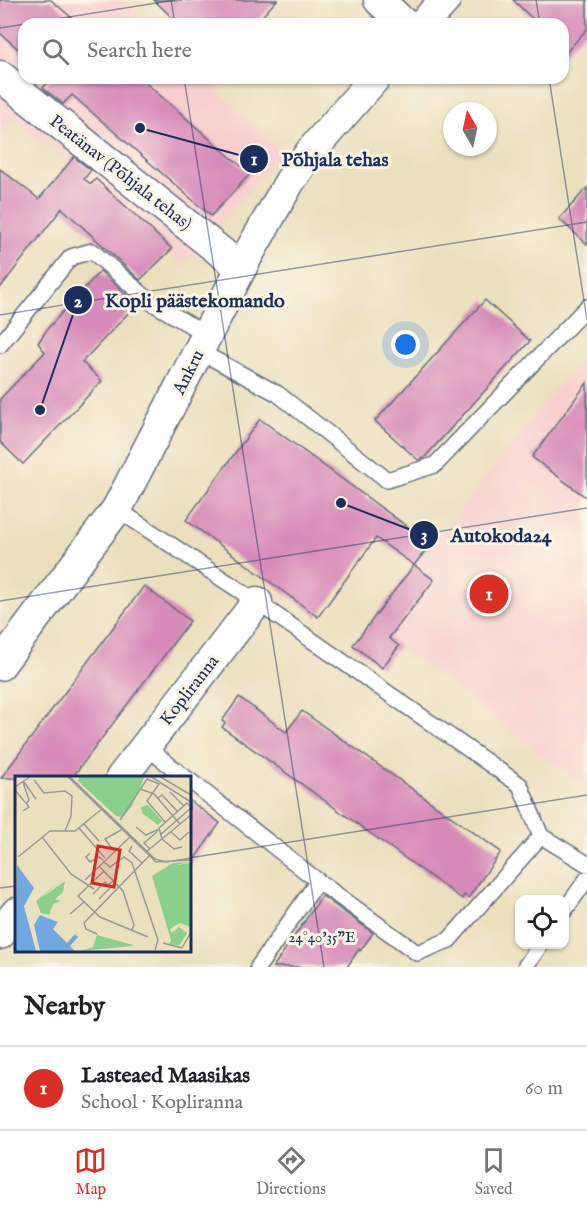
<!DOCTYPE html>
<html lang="en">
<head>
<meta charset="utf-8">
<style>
	body { margin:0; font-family:"IM FELL English",serif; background:#f2f2f2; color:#202124 }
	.controls { position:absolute; right:18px; bottom:18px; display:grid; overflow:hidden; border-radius:12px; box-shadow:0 2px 4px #0004 }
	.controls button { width:54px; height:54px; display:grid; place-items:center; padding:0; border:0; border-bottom:2px solid #e0e0e0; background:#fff; color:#202124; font:30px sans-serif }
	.compass { position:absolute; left:443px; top:102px; width:54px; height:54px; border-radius:50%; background:#fff; box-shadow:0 2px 4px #0004; rotate:351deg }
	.you { position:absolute; left:406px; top:345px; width:21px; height:21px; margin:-15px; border:4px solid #fff; border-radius:50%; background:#1a73e8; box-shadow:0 0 0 9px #1a73e833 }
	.badge { display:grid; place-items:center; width:39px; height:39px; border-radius:50%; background:#d93025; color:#fff; font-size:20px; font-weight:700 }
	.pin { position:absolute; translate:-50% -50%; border:3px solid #fff; box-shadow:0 2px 6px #0006 }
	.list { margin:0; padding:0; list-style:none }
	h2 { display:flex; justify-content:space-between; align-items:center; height:78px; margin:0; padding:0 24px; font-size:26px }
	h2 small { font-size:20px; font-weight:400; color:#757577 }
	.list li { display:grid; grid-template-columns:39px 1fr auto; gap:18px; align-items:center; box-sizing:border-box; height:84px; padding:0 24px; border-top:2px solid #e0e0e0 }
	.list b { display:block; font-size:22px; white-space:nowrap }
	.list p { margin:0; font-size:20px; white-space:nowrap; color:#757577 }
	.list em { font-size:20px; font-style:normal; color:#757577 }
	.icon { flex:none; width:33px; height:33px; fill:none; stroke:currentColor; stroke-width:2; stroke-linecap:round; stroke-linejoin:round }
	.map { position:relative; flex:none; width:587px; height:967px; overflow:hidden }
	.search { position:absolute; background:#fff; box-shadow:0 2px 4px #0004; left:18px; right:18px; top:18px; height:66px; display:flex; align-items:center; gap:15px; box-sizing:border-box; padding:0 21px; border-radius:18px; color:#757577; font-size:22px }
	.sheet { height:162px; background:#fff }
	nav { display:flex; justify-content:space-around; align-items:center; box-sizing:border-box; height:84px; border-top:2px solid #e0e0e0; background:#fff; font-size:16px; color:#757577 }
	nav a { display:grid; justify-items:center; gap:3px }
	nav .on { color:#d93025 }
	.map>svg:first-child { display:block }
</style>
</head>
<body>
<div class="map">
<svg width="587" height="967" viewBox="0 0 587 967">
	<rect width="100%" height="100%" fill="#fcf5e5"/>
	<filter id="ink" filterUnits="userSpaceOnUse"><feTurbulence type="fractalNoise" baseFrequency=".0167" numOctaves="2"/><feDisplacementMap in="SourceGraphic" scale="12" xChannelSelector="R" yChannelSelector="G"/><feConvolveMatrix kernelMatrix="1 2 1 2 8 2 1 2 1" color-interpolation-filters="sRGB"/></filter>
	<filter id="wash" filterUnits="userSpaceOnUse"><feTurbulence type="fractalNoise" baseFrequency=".008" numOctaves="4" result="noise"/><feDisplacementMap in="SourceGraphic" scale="24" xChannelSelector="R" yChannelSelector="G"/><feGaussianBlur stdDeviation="1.35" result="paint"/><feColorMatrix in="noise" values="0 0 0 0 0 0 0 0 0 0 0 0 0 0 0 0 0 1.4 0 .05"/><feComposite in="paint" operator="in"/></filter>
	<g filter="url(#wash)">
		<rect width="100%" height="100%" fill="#ebe0be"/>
		<g fill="#f7d0ce">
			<polygon points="0,0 123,0 148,24 24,24 24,78 204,78 282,153 183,266 15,119 0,136"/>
			<polygon points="587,353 587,787 554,764 370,623 550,395"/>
		</g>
		<g id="blocks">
			<g fill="#d78bb9">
				<polygon points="0,0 51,0 79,24 24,24 24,54 0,33"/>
				<polygon points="154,0 277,0 255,24 179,24"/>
				<polygon points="513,0 587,0 587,29 563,56 563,24 538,24"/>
				<polygon points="52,78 140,78 250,174 211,216 72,95 63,104 43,88"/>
				<polygon points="74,157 91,170 84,179 91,184 96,179 172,249 140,280 62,208 0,288 0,169 39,199"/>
				<polygon points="587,188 587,244 559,219"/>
				<polygon points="100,271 137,304 82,362 102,381 23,464 0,442 0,399 45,352 38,343 48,328"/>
				<polygon points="485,300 530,341 424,458 418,460 375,421"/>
				<polygon points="587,383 587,498 532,457"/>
				<polygon points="260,419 431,544 414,565 376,538 318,617 186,520"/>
				<polygon points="414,565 434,580 389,638 399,646 382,668 353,645"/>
				<polygon points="144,586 190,621 72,778 1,778"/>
				<polygon points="239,697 286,732 302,711 501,852 468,898 464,895 462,899 222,727 225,723 222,721"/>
				<polygon points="189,800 220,823 189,867"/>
				<polygon points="322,896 373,933 360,951 359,949 347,967 273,967"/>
			</g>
		</g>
	</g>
	<g filter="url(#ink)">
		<use href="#blocks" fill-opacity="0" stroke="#646d80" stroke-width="1.5"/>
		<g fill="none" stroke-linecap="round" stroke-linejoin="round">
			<defs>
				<g id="lane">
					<polyline points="0,345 71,257 92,251 151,302 207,335"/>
					<polyline points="199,351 278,394 387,480 435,465 587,307"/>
					<polyline points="117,509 257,602 520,785 541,836 587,864"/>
					<polyline points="145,746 186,778"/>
					<polyline points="189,780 318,881"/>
					<polyline points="564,911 587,879"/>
					<polyline points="258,967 318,881 417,953 449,940 541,836"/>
					<polyline points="525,967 541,944"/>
				</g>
				<g id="street">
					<polyline points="379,0 404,24"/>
					<polyline points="423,24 445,0"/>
					<polyline points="0,76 241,268"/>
					<polyline points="0,665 117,509 249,253 290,181 312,150 375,78"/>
					<polyline points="121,778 257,602"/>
					<polyline points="0,934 16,913"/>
				</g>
			</defs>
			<use href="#lane" stroke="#646d80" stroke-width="18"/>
			<use href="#street" stroke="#646d80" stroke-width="33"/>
			<use href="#lane" stroke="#fff" stroke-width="15"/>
			<use href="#street" stroke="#fff" stroke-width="30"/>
		</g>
	</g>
	<path fill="none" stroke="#1b2f5e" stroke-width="1.5" stroke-opacity="0.45" d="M171,0L175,24M536,0L540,24M0,28L175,0M184,78L324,967M549,78L587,320M0,315L587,222M0,601L587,508M189,858L587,795M0,888L16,886"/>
	<g text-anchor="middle" stroke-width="6" stroke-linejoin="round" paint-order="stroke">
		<g font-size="18" fill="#1b2f5e" stroke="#fcf5e5">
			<text transform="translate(121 172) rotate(38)" y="6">Peatänav (Põhjala tehas)</text>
			<text transform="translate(188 372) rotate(-63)" y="6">Ankru</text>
			<text transform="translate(189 690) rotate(-52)" y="6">Kopliranna</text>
		</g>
	</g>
	<g transform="translate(15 776)">
		<rect width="176" height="176" fill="#ebe0be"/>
		<path d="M65,0H130L117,30L108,41L101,40L63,5ZM133,29L147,45L143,49L127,37L126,31ZM175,86L156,90L175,87V151L165,147L159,150L155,154L157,157L164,151L172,157L164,170L154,168L156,164L137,100L158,87ZM48,103L25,123L50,105L48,116L40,123L46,125L38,128L34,139L26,137L21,125ZM82,159L118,169V170L65,175L78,171Z" fill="#89d08b"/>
		<path d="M2,89L19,112L9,130L21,175H0ZM25,139L43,146L38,153L52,167L60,158L63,161L55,170L60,175H25L19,149Z" fill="#71a8df"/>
		<path fill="none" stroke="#989998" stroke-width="1.5" d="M52,0L141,86L176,84M54,0L140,83L151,86L176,82M135,0L176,26M144,0L176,19M19,4L29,17L50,15L57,20L56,40L50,55M8,6L14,24L11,28M9,6L21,23M0,11L16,0M125,13L139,18L165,48M0,14L14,31L8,35M155,16L169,30M143,22L147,19L162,35M105,44L132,3L144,8L132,25L150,46M69,48L84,65M121,51L131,59L144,53M64,52L90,82M156,56L165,64L174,56M145,59L176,32M27,61L56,98L79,113M147,63L144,52L172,27L176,31M147,63L159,73L167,71M117,70L114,75L127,87M135,73L129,67L143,55M98,74L90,63L106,54M131,76L176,39M75,77L71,81L75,86L84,81L88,84M3,81L35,55H60L88,32M88,85L95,91L109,81L117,87L143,164L140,174M84,90L108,115L119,149L117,154M89,95L63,120L85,141L133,161M70,104L116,60M78,118L90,106L93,109L98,105M84,123L100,107M55,138L69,126M82,158L71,153L69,147L134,80M148,167L167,172M167,172L176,156"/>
		<path fill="#d62828" fill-opacity="0.15" stroke="#d62828" stroke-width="3" d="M83,70L105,74L99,111L77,107Z"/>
		<rect width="176" height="176" fill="none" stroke="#1b2f5e" stroke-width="3"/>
	</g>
	<g font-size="15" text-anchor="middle" fill="#1b2f5e" stroke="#fcf5e5" stroke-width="6" stroke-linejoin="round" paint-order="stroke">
		<text x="322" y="942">24°40'35"E</text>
	</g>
	<path fill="none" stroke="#1b2f5e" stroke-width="2" d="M140 128L254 159M40 410L78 300M341 503L424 535"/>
	<g fill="#1b2f5e" stroke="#fcf5e5" stroke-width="2">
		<circle cx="140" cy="128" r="6"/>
		<circle cx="40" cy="410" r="6"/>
		<circle cx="341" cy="503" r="6"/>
		<circle cx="254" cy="159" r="15"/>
		<circle cx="78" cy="300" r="15"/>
		<circle cx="424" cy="535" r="15"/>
	</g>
	<g font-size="18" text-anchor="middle" font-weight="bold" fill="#fff">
		<text x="254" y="165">1</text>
		<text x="78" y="307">2</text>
		<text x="424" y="541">3</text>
	</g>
	<g font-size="20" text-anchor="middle" font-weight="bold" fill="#1b2f5e" stroke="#fcf5e5" stroke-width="6" stroke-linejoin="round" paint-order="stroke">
		<text x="335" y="166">Põhjala tehas</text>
		<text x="195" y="307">Kopli päästekomando</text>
		<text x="501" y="542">Autokoda24</text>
	</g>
</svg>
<div class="controls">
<button><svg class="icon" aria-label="locate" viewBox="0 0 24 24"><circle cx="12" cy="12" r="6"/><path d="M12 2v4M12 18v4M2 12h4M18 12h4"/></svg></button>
</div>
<svg class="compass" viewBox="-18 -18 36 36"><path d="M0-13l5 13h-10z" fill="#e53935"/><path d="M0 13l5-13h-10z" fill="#757577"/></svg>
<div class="you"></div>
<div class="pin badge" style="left:489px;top:594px">1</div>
<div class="search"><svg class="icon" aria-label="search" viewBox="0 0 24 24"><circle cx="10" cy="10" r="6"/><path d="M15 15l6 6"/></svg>Search here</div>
</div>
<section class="sheet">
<h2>Nearby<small></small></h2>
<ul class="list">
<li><span class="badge">1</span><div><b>Lasteaed Maasikas</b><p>School · Kopliranna</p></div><em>60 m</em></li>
</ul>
</section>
<nav>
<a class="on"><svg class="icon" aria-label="map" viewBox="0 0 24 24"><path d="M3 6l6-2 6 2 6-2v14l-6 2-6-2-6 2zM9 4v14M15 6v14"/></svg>Map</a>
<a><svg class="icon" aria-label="directions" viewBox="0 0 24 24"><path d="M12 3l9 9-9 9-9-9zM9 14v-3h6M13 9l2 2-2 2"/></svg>Directions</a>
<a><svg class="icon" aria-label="saved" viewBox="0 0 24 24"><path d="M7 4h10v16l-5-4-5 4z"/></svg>Saved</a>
</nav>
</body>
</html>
